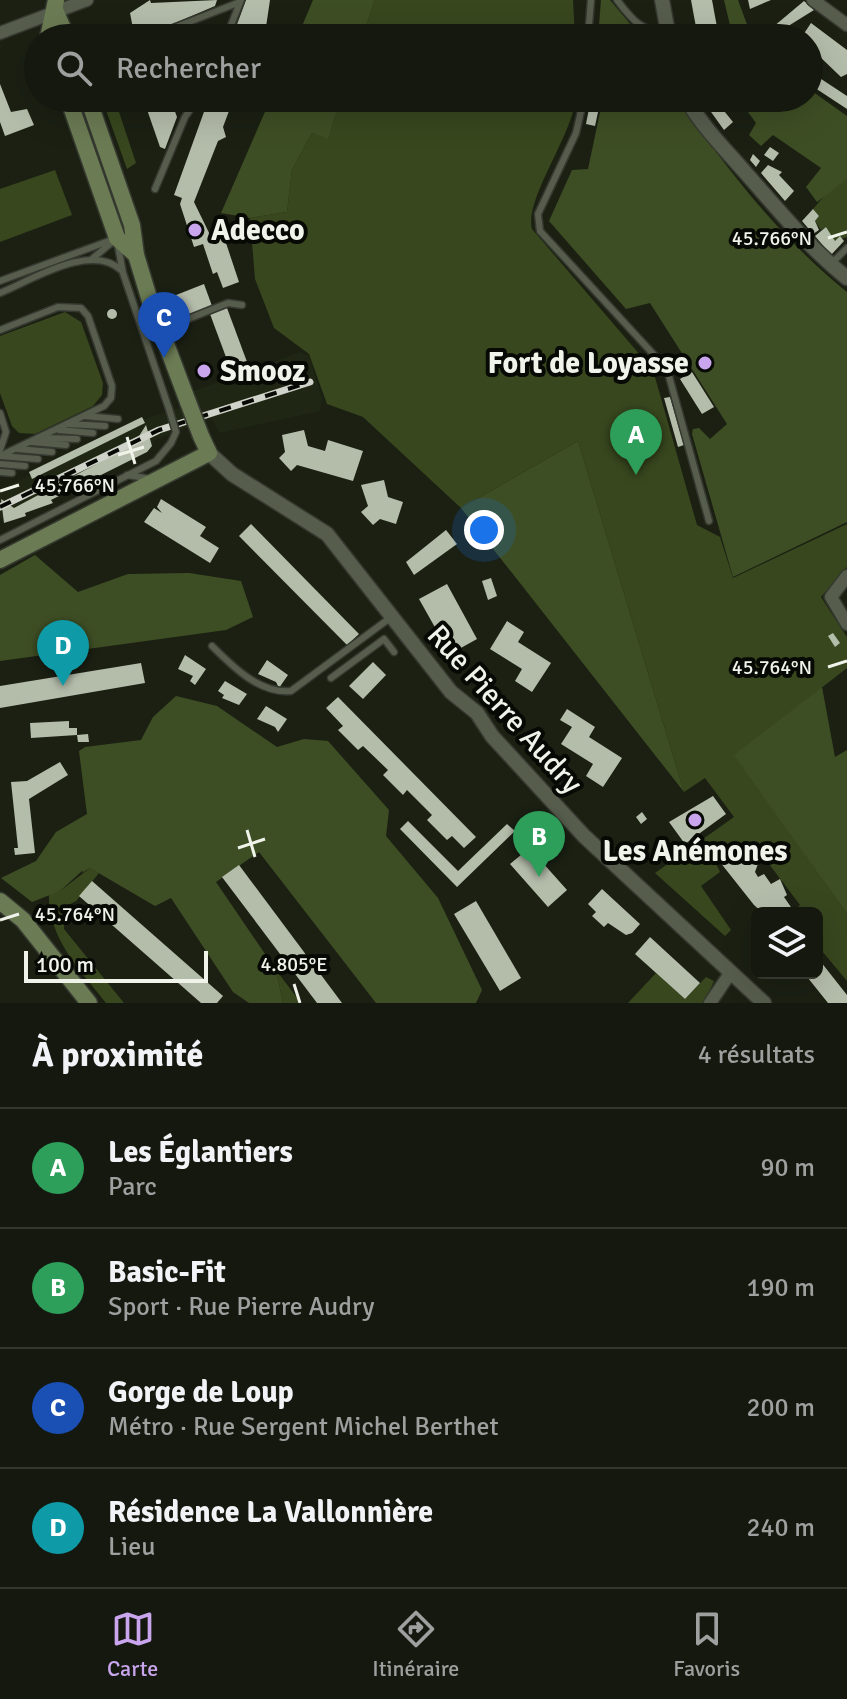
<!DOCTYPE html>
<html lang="fr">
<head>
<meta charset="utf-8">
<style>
	body { margin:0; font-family:Signika,sans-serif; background:#21251c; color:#f1f3f6 }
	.controls { position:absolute; right:24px; bottom:24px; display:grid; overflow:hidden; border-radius:12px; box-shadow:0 8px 32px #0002 }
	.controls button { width:72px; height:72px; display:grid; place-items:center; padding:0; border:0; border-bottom:2px solid #33372e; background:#14180e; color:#f1f3f6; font:40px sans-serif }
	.scale { position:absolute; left:24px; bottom:20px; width:184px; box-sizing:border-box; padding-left:8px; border:4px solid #eff3ea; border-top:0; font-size:22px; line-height:28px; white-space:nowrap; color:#eff3ea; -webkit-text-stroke:6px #070904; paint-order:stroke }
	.you { position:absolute; left:484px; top:530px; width:28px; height:28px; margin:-20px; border:6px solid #fff; border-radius:50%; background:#1a73e8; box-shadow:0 0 0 12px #1a73e833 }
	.badge { display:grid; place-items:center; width:52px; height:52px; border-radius:50%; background:#c9a5ee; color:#fff; font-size:26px; font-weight:700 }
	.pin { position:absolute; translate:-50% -66px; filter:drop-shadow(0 2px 4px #0008) }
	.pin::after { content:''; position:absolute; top:42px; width:28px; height:24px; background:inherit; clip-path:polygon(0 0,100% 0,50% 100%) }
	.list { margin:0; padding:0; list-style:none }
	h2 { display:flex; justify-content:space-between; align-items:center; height:104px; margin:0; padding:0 32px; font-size:34px }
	h2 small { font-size:26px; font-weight:400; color:#9da09e }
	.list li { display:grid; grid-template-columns:52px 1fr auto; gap:24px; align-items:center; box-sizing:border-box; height:120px; padding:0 32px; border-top:2px solid #33372e }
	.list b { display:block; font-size:30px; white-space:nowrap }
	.list p { margin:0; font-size:26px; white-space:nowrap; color:#9da09e }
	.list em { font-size:26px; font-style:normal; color:#9da09e }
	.icon { flex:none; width:44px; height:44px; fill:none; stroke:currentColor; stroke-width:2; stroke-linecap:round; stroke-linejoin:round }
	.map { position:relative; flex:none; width:847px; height:1003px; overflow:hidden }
	.search { position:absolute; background:#14180e; box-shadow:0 8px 32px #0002; left:24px; right:24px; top:24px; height:88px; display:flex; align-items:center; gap:20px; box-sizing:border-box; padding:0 28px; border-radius:44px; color:#9da09e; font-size:30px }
	.sheet { height:584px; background:#14180e }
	nav { display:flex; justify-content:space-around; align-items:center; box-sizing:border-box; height:112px; border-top:2px solid #33372e; background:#14180e; font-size:22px; color:#9da09e }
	nav a { display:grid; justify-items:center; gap:4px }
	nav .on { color:#c9a5ee }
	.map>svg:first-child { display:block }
</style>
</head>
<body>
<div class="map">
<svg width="847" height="1003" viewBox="0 0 847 1003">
	<rect width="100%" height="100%" fill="#1b2013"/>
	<polygon fill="#1f2714" points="300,352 309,356 322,398 320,411 220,433 211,418 155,440 147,452 136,457 134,452 0,519 0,490 144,419 190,405 186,394"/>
	<g fill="#38471e">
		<polygon points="375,0 573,0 575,38 362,38"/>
		<path d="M341,98H576C572,136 524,200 532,229L653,370L697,525L720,537L733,578L847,524V567L821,597L847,637V668L735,755L847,914V981L817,945V913H792L800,905L753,843L742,850L735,841L713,857L720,872L701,886L731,930L725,936L655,873L734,817L705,778L684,792L578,441L461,508L363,417L327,404L309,354L274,328L255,279L250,218L287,212L292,170L312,133L328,138Z"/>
		<polygon points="117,106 136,163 127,169 106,110"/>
		<polygon points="55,170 72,215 0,242 0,189"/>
		<polygon points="847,179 847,237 835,241 826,227 821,230 815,221 819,216 813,209 831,188"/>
		<polygon points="65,312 81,322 103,383 102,395 93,406 35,434 19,433 12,426 0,393 0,336"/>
		<path d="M90,868L99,873L76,901L65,907L64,929L124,1003H106C80,970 47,937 49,893L60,891Z"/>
		<polygon points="276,970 301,1003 283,1003"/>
		<polygon points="656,973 685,999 706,977 714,981 704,1003 628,1003"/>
	</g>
	<g fill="#3e4e24">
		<polygon points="313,0 375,0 362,38 297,38"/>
		<polygon points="601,0 610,0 642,38 598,38"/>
		<polygon points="724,0 738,0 752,38 733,38"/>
		<polygon points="809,89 847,116 847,179 817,202 806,187 821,168 773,135 761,146 749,135 756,123 745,108 753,98 809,98"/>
		<polygon points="271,98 341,98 328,139 312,133 292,170 287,212 250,218 221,213"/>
		<path d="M603,98H679C720,163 786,244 847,292V522L733,577L692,434L693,429L699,428L710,439L727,424L650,303L626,309L549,221L572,170L588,169Z"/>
		<polygon points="578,441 684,792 461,508"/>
		<polygon points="35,555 78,592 128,574 189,573 241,581 253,617 226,630 0,661 0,575"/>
		<polygon points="822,687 835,757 847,750 847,914 734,755"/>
		<polygon points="176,696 217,706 277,747 304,739 328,741 389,810 386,836 438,898 482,990 476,1003 376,1003 259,852 216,882 276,970 283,1003 249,1003 233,992 171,898 155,906 90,868 82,873 83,870 60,891 32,902 1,878 36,861 56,832 87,814 79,751 85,747 141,740 153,717"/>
	</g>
	<g fill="#b4bcaa">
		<polygon points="150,0 151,3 217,0 215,6 161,29 152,32 151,27 134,34 130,13"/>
		<polygon points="246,0 270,0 266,27 232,38"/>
		<polygon points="691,0 712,0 719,38 698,38"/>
		<polygon points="748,0 771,0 750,9"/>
		<polygon points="804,1 814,10 769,38 767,32"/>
		<polygon points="811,23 847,50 847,74 841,77 818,55 815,60 809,56 809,38 801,38"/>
		<polygon points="809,71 847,96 847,109 809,84"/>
		<polygon points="0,84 11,112 27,109 34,125 5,136 0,122"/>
		<polygon points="143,98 170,98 177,117 165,149 160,147"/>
		<polygon points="209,98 248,98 252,111 232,103 223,127 226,137 218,141 194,202 213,241 224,237 239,282 223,288 217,272 213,274 203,244 194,247 180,204 182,198 174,195"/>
		<polygon points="591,98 601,98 595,126 586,124"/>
		<polygon points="701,98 723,98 712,106 716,110 720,106 733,122 724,130"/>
		<polygon points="770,147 779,153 773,161 764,155"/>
		<polygon points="753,154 760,161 756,167 750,160"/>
		<polygon points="768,165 782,172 779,175 794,191 785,201 761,173"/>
		<polygon points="813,209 819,216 815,221 819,230 813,234 802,221"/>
		<polygon points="826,227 835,241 840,236 844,241 831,255 815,236"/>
		<polygon points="204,284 212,306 175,320 166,299"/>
		<polygon points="227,308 250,370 233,376 210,314"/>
		<circle cx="112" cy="314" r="5"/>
		<polygon points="692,372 714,407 702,414 680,379"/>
		<polygon points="670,397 684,445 678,447 664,398"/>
		<polygon points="142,417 145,423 32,479 29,472"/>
		<polygon points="146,425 152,446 147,452 51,500 53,503 25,513 26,516 4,523 1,499 14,508 134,444"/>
		<polygon points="304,430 308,446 325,451 328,440 363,451 353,481 297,465 291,471 279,458 285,452 282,435"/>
		<polygon points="384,480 388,497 403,502 396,524 380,519 373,525 361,512 368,506 361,485"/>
		<polygon points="161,499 206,527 200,536 219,548 210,563 144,522 154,508 162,513 157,507"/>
		<polygon points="251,524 359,634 347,645 239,536"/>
		<polygon points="446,530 457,544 414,575 406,562"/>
		<polygon points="491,578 497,596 488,600 482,581"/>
		<polygon points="447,584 477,639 450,654 419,599"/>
		<polygon points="507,621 524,632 518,642 551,663 532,692 515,681 522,669 490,649"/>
		<polygon points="833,633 840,643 835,647 828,636"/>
		<polygon points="185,655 206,669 195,685 190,681 193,676 178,669"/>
		<polygon points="267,660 288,675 279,688 276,682 258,674"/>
		<polygon points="373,662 386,675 363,699 349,686"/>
		<polygon points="141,663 145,683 0,708 0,686"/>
		<polygon points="225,681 247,694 239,705 222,698 224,695 218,691"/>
		<polygon points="338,697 476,837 464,848 452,836 447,840 427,820 432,815 407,790 403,795 383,775 388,770 363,746 358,750 338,730 343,726 326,708"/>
		<polygon points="266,706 287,719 278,732 275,727 257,719"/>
		<polygon points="567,709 595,727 589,737 622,758 603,787 586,776 593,764 561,744 572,727 560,720"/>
		<polygon points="69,721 69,728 77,728 77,735 31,738 30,723"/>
		<polygon points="88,734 89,742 78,742 77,735"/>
		<polygon points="60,762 68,775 29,799 35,853 15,855 14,848 18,848 11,782 27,781"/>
		<polygon points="713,796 726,814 685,844 669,822"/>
		<polygon points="642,812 647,819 641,824 636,817"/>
		<polygon points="408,821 458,871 507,824 515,831 457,887 400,829"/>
		<polygon points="544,836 557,850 542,862 567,890 548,907 510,864"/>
		<polygon points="734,845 740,854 750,848 759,861 755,872 758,877 764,874 771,884 780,879 787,895 784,897 793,910 763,913 754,905 716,857"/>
		<polygon points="239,865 342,1003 317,1003 222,877"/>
		<polygon points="92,881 223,996 217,1003 201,1003 79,896"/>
		<polygon points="602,889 640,924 632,933 626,935 608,923 604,927 592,916 596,912 588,904"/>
		<polygon points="476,901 521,978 500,991 454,914"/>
		<polygon points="650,937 700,983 685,999 635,954"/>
		<polygon points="817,957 847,995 847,1003 828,1003 804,973 817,973"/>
	</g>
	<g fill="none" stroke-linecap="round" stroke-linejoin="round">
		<defs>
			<g id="service">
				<path d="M617,0C630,17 643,35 667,30"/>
				<polyline points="141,35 153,36 240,2"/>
				<polyline points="226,38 241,0"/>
				<polyline points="588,38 591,0"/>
				<polyline points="584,98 576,133 538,214 540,231 667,369 709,521"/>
				<polyline points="155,189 185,117 198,98"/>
				<polyline points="118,246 123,273 169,409"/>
				<polyline points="92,259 111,243"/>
				<polyline points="830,265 847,248"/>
				<polyline points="0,281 117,238"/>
				<path d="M0,293C32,280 91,242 121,270"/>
				<polyline points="168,327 228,303 242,305"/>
				<polyline points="0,330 58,307 81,308 88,316 112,386 111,398 104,406 0,456"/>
				<polyline points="0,413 6,432 0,450"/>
				<polyline points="85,416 118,419"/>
				<polyline points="67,424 105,426"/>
				<polyline points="59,430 93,433"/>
				<polyline points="43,438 77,439"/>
				<polyline points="32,442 66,445"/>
				<polyline points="18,449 52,452"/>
				<polyline points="0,456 38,459"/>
				<polyline points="0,464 25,466"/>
				<polyline points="0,472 12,473"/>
				<polyline points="127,475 151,479"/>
				<polyline points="0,540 156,461 171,443"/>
				<path d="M212,646C233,667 260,694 291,691L390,618"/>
				<polyline points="331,678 384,639 394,652"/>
			</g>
			<g id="minor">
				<polyline points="813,0 847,25"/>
				<polyline points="0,33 87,0"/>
				<polyline points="847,576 831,597 847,624"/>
				<polyline points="710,1003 731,972"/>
			</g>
			<g id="tertiary">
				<polyline points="662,0 669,38"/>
				<path d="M686,98C701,125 724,148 744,171C777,208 808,247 847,278"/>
				<polyline points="209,453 232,474 327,534 451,692 477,713 492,736 584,836 764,1003"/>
			</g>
			<g id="secondary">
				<polyline points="56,12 67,38"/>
				<polyline points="48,38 56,0"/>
				<polyline points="68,98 117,238 136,255"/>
				<polyline points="88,98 132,225 136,255 150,301 188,402"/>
				<polyline points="0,560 209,453 201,436"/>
				<polyline points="0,901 23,920 89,1003"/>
			</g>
		</defs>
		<use href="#service" stroke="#353930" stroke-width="9"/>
		<use href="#minor" stroke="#353930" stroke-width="15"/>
		<use href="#tertiary" stroke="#353930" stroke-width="17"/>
		<use href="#secondary" stroke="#353930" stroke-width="19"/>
		<use href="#service" stroke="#565d4d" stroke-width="6"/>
		<use href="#minor" stroke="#565d4d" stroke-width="12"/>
		<use href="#tertiary" stroke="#565d4d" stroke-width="14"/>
		<use href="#secondary" stroke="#6b7b53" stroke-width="16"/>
		<defs>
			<polyline id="rail" points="0,507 159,430 310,382"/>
		</defs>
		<use href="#rail" stroke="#cfd3ca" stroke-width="7"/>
		<use href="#rail" stroke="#070904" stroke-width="4" stroke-dasharray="12" stroke-linecap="butt"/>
		<defs>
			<polyline id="service-bridge" points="169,409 176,432 171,443"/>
			<polyline id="secondary-bridge" points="188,402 201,436"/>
		</defs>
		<use href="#service-bridge" stroke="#353930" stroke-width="9" stroke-linecap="butt"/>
		<use href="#secondary-bridge" stroke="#353930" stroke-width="19" stroke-linecap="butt"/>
		<use href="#service-bridge" stroke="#565d4d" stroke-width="6"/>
		<use href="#secondary-bridge" stroke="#6b7b53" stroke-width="16"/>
	</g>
	<path fill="none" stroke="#eff3ea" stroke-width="3" d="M828,238L847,232M127,437L135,464M118,455L144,447M0,491L19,485M828,667L847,661M247,830L255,857M238,848L265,839M0,920L19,914M294,984L300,1003"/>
	<g fill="#c9a5ee" stroke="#070904" stroke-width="3">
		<circle cx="195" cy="230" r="8"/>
		<circle cx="705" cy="363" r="8"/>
		<circle cx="204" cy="371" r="8"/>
		<circle cx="695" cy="820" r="8"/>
	</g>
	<g text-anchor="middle" stroke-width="8" stroke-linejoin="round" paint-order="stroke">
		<g font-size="30" font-weight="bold" fill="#eff3ea" stroke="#070904" text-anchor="start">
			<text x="211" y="240">Adecco</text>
			<text x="689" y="373" text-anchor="end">Fort de Loyasse</text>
			<text x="220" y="381">Smooz</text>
			<text x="695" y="861" text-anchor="middle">Les Anémones</text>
		</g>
		<g font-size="30" fill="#eff3ea" stroke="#070904">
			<text transform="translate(505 709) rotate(48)" y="10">Rue Pierre Audry</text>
		</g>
	</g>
	<g font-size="20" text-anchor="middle" fill="#eff3ea" stroke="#070904" stroke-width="8" stroke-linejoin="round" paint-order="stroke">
		<text x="772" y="245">45.766°N</text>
		<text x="75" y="492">45.766°N</text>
		<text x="772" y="674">45.764°N</text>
		<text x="75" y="921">45.764°N</text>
		<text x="294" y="971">4.805°E</text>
	</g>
</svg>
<div class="controls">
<button><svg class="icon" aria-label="layers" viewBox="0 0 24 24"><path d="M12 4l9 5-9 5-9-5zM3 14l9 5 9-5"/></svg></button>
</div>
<div class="scale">100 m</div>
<div class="you"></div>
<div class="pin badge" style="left:636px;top:475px;background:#2e9e5b">A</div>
<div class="pin badge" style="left:539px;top:877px;background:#2e9e5b">B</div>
<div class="pin badge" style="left:164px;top:358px;background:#1a4fb4">C</div>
<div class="pin badge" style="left:63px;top:686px;background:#0f9aa8">D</div>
<div class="search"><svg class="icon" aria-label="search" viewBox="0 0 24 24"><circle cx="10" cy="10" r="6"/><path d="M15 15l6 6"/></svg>Rechercher</div>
</div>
<section class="sheet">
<h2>À proximité<small>4 résultats</small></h2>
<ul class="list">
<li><span class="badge" style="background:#2e9e5b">A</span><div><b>Les Églantiers</b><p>Parc</p></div><em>90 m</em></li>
<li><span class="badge" style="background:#2e9e5b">B</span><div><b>Basic-Fit</b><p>Sport · Rue Pierre Audry</p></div><em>190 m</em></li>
<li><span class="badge" style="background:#1a4fb4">C</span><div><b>Gorge de Loup</b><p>Métro · Rue Sergent Michel Berthet</p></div><em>200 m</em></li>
<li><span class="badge" style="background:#0f9aa8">D</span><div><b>Résidence La Vallonnière</b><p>Lieu</p></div><em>240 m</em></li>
</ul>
</section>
<nav>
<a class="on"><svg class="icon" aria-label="map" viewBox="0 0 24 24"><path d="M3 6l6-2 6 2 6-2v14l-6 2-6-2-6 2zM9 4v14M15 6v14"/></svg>Carte</a>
<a><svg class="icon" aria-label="directions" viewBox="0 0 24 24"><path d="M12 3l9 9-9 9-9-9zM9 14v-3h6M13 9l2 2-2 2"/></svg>Itinéraire</a>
<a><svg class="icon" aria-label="saved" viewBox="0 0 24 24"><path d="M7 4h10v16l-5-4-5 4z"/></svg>Favoris</a>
</nav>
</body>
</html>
